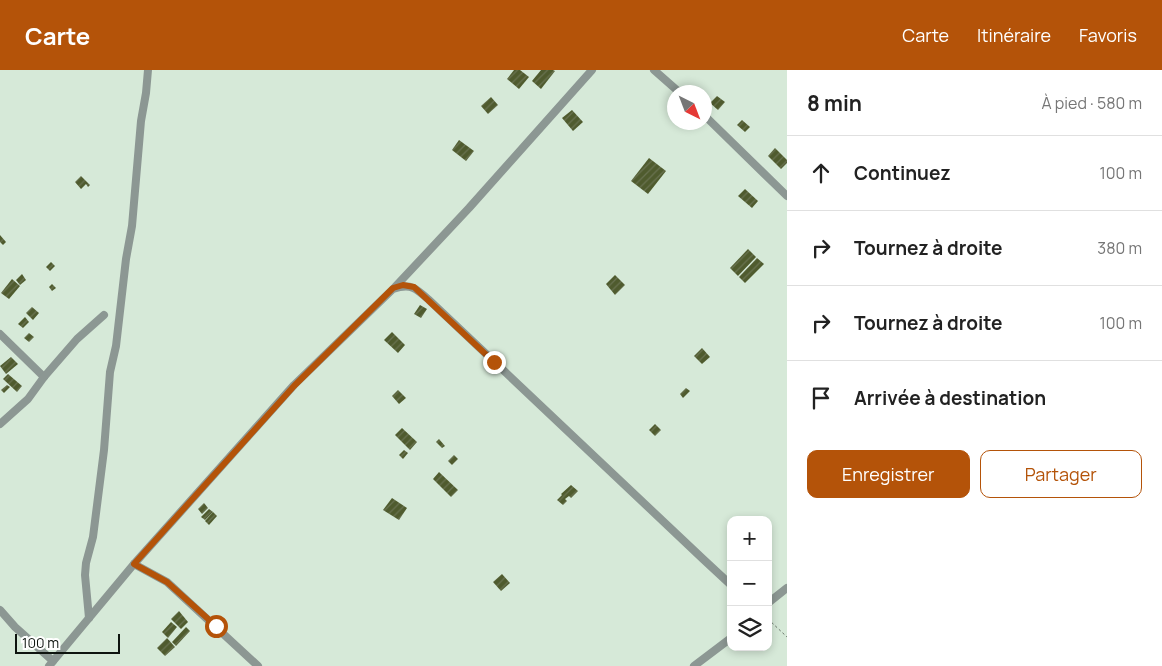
<!DOCTYPE html>
<html lang="fr">
<head>
<meta charset="utf-8">
<style>
	body { margin:0; font-family:Manrope,sans-serif; background:#f2f2f2; color:#222 }
	.controls { position:absolute; right:15px; bottom:15px; display:grid; overflow:hidden; border-radius:10px; box-shadow:0 2px 8px #0003 }
	.controls button { width:45px; height:45px; display:grid; place-items:center; padding:0; border:0; border-bottom:1px solid #e0e0e0; background:#fff; color:#222; font:25px sans-serif }
	.compass { position:absolute; left:667px; top:15px; width:45px; height:45px; border-radius:50%; background:#fff; box-shadow:0 2px 8px #0003; rotate:138deg }
	.scale { position:absolute; left:15px; bottom:12px; width:105px; box-sizing:border-box; padding-left:5px; border:2px solid #0e140f; border-top:0; font-size:14px; line-height:18px; white-space:nowrap; color:#0e140f; -webkit-text-stroke:4px #fff; paint-order:stroke }
	.stop { position:absolute; width:15px; height:15px; margin:-11px; border:4px solid #b45309; border-radius:50%; background:#fff }
	.stop.end { background:#b45309; border-color:#fff; box-shadow:0 1px 5px #0008 }
	.list { margin:0; padding:0; list-style:none }
	h2 { display:flex; justify-content:space-between; align-items:center; height:65px; margin:0; padding:0 20px; font-size:21px }
	h2 small { font-size:16px; font-weight:400; color:#767676 }
	.list li { display:grid; grid-template-columns:32px 1fr auto; gap:15px; align-items:center; box-sizing:border-box; height:75px; padding:0 20px; border-top:1px solid #e0e0e0 }
	.list b { display:block; font-size:19px; white-space:nowrap }
	.list em { font-size:16px; font-style:normal; color:#767676 }
	.actions { display:flex; gap:10px; padding:15px 20px }
	.actions a { flex:1; padding:11px 0; border:1px solid #b45309; border-radius:10px; text-align:center; font-size:18px; color:#b45309 }
	.actions .main { background:#b45309; color:#fff }
	.icon { flex:none; width:28px; height:28px; fill:none; stroke:currentColor; stroke-width:2; stroke-linecap:round; stroke-linejoin:round }
	.map { position:relative; flex:none; width:787px; height:596px; overflow:hidden }
	header { display:flex; align-items:center; gap:30px; box-sizing:border-box; height:70px; padding:0 25px; background:#b45309; color:#fff }
	header strong { font-size:24px }
	nav { display:flex; gap:28px; margin-inline-start:auto; font-size:18px }
	main { display:flex }
	aside { flex:1; background:#fff }
	.map>svg:first-child { display:block }
</style>
</head>
<body>
<header>
<strong>Carte</strong>
<nav><a>Carte</a><a>Itinéraire</a><a>Favoris</a></nav>
</header>
<main>
<div class="map">
<svg width="787" height="596" viewBox="0 0 787 596">
	<defs>
		<pattern id="building-hatch" width="6" height="6" patternUnits="userSpaceOnUse" patternTransform="scale(1.25)"><rect width="6" height="6" fill="#4f5b2e"/><path d="M-1 1l2-2M0 6l6-6M5 7l2-2" fill="none" stroke="#697250"/></pattern>
	</defs>
	<rect width="100%" height="100%" fill="#d6e9d8"/>
	<g fill="url(#building-hatch)">
		<polygon points="514,0 520,0 529,7 519,19 507,9"/>
		<polygon points="541,0 553,0 555,1 541,19 532,11"/>
		<polygon points="717,26 725,32 718,40 710,33"/>
		<polygon points="491,27 498,35 488,44 481,36"/>
		<polygon points="572,40 583,52 573,61 562,48"/>
		<polygon points="742,50 750,57 745,62 737,55"/>
		<polygon points="459,70 474,81 466,91 452,80"/>
		<polygon points="775,78 787,90 787,93 781,99 768,86"/>
		<polygon points="649,88 666,101 648,124 631,111"/>
		<polygon points="81,106 90,115 88,117 86,114 81,119 75,112"/>
		<polygon points="745,119 758,131 752,138 738,126"/>
		<polygon points="0,165 6,172 3,175 0,172"/>
		<polygon points="748,179 756,187 738,206 730,198"/>
		<polygon points="757,188 764,194 745,213 739,207"/>
		<polygon points="51,192 55,196 50,201 46,197"/>
		<polygon points="22,204 26,210 20,215 16,210"/>
		<polygon points="615,205 625,215 615,225 606,214"/>
		<polygon points="12,209 20,216 9,229 1,223"/>
		<polygon points="52,214 56,218 52,221 49,217"/>
		<polygon points="420,235 427,239 421,248 414,244"/>
		<polygon points="32,237 39,243 33,250 26,243"/>
		<polygon points="25,247 29,252 23,258 18,254"/>
		<polygon points="392,262 405,275 398,283 384,270"/>
		<polygon points="29,263 34,267 29,272 24,268"/>
		<polygon points="702,278 710,287 702,294 694,286"/>
		<polygon points="11,287 18,294 6,304 0,296"/>
		<polygon points="8,304 22,316 17,322 3,309"/>
		<polygon points="7,315 10,317 4,323 1,320"/>
		<polygon points="686,318 690,321 683,328 680,324"/>
		<polygon points="398,320 406,328 399,334 392,326"/>
		<polygon points="655,354 661,360 655,366 649,360"/>
		<polygon points="402,358 417,372 410,380 395,365"/>
		<polygon points="439,369 445,376 442,378 436,372"/>
		<polygon points="404,380 408,383 403,389 399,385"/>
		<polygon points="454,385 458,389 452,395 448,391"/>
		<polygon points="439,402 458,420 451,427 433,409"/>
		<polygon points="571,415 578,421 571,428 569,426 565,429 567,431 563,435 557,430 562,425 561,424"/>
		<polygon points="392,428 407,438 399,450 383,440"/>
		<polygon points="204,433 208,438 202,444 198,439"/>
		<polygon points="209,439 213,442 205,450 201,447"/>
		<polygon points="213,442 217,446 209,455 205,451"/>
		<polygon points="502,504 510,513 501,521 493,512"/>
		<polygon points="179,541 188,552 181,559 171,549"/>
		<polygon points="171,552 177,557 168,568 162,562"/>
		<polygon points="186,557 190,561 176,576 172,572"/>
		<polygon points="167,568 175,577 165,586 157,578"/>
	</g>
	<g fill="none" stroke-linecap="round" stroke-linejoin="round">
		<polyline stroke="#69756a" stroke-width="1" stroke-dasharray="2.5 2.5" stroke-linecap="butt" points="768,549 787,567"/>
		<g stroke="#8c9793" stroke-width="8">
			<polyline points="654,0 679,22"/>
			<polyline points="704,45 787,126"/>
			<polyline points="395,217 469,138 592,0"/>
			<polyline points="0,264 44,307"/>
			<polyline points="0,354 28,329 44,307 77,269 104,245"/>
			<polyline points="134,494 167,512 258,596"/>
			<polyline points="768,533 787,518"/>
			<polyline points="0,540 15,557 53,591"/>
			<polyline points="89,548 85,505 86,493 93,467 104,380 110,302 116,276 126,189 132,156 141,51 146,23 148,0"/>
			<path d="M49,596L134,494L294,315L393,219C411,213 416,218 429,230L703,489L731,515"/>
			<polyline points="694,596 731,568"/>
		</g>
	</g>
	<g fill="none" stroke-linecap="round" stroke-linejoin="round">
		<polyline stroke="#b45309" stroke-width="6" points="216,556 167,512 134,494 294,316 393,218 403,215 414,217 494,292"/>
	</g>
</svg>
<div class="controls">
<button>+</button>
<button>−</button>
<button><svg class="icon" aria-label="layers" viewBox="0 0 24 24"><path d="M12 4l9 5-9 5-9-5zM3 14l9 5 9-5"/></svg></button>
</div>
<svg class="compass" viewBox="-18 -18 36 36"><path d="M0-13l5 13h-10z" fill="#e53935"/><path d="M0 13l5-13h-10z" fill="#767676"/></svg>
<div class="scale">100 m</div>
<div class="stop" style="left:216px;top:556px"></div>
<div class="stop end" style="left:494px;top:292px"></div>
</div>
<aside>
<h2>8 min<small>À pied · 580 m</small></h2>
<ul class="list">
<li><svg class="icon" aria-label="ahead" viewBox="0 0 24 24"><path d="M12 20V5M6 11l6-6 6 6"/></svg><div><b>Continuez</b></div><em>100 m</em></li>
<li><svg class="icon" aria-label="right" viewBox="0 0 24 24"><path d="M7 20v-9h11M14 6l5 5-5 5"/></svg><div><b>Tournez à droite</b></div><em>380 m</em></li>
<li><svg class="icon" aria-label="right" viewBox="0 0 24 24"><path d="M7 20v-9h11M14 6l5 5-5 5"/></svg><div><b>Tournez à droite</b></div><em>100 m</em></li>
<li><svg class="icon" aria-label="arrive" viewBox="0 0 24 24"><path d="M6 21V4h12l-3 4 3 4H6"/></svg><div><b>Arrivée à destination</b></div></li>
</ul>
<div class="actions"><a class="main">Enregistrer</a><a>Partager</a></div>
</aside>
</main>
</body>
</html>
